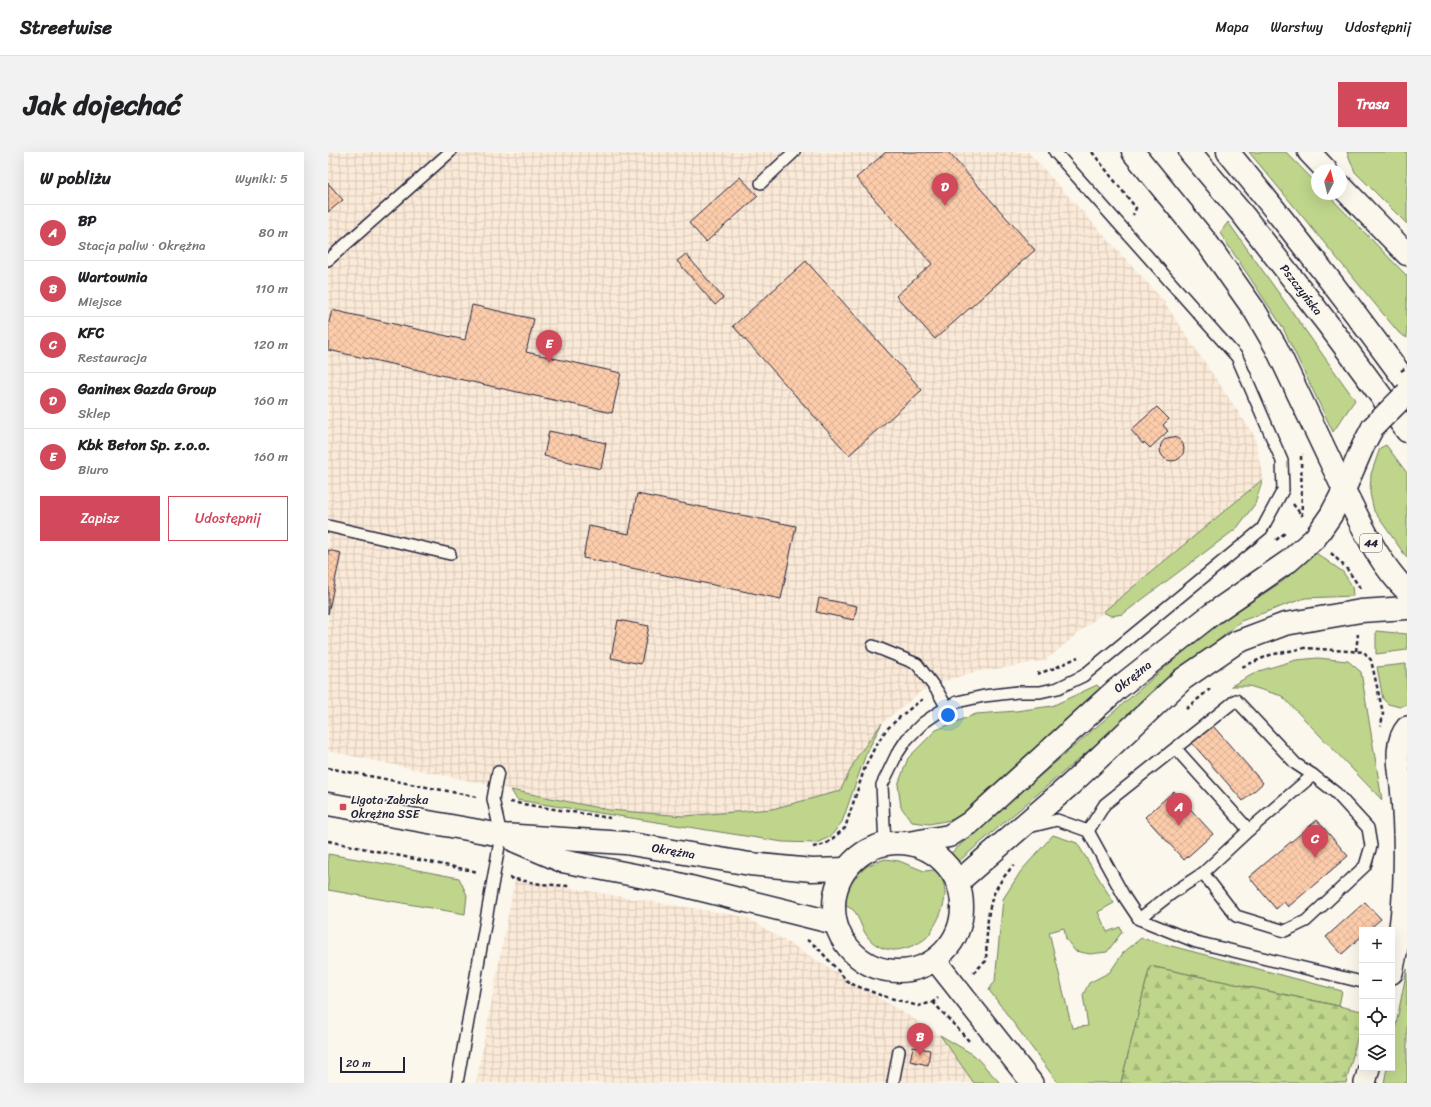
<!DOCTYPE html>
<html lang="pl">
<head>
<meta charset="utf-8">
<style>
	body { margin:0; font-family:Sriracha,sans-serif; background:#f2f2f2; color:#202124 }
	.controls { position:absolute; right:12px; bottom:12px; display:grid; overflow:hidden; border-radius:0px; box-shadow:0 4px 16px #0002 }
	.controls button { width:36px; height:36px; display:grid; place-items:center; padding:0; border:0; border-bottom:1px solid #e0e0e0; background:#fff; color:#202124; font:20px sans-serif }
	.compass { position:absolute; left:983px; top:12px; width:36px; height:36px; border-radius:50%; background:#fff; box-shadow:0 4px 16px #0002; rotate:7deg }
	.scale { position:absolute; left:12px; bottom:10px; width:65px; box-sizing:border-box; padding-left:4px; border:2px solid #22223b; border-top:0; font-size:11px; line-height:14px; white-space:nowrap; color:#22223b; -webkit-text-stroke:3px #fbf7ec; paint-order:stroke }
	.you { position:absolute; left:620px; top:563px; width:14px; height:14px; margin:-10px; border:3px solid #fff; border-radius:50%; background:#1a73e8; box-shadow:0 0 0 6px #1a73e833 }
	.badge { display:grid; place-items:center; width:26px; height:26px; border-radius:50%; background:#d1495b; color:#fff; font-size:13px; font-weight:700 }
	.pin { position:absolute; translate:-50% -33px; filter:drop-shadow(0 1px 2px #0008) }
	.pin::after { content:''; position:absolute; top:21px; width:14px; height:12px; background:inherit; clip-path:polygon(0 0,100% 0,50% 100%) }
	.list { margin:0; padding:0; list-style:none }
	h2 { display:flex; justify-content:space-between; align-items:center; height:52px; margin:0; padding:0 16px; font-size:17px }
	h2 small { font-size:13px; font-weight:400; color:#757577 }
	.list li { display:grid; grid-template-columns:26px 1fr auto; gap:12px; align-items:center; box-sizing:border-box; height:56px; padding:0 16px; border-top:1px solid #e0e0e0 }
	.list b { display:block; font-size:15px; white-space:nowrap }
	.list p { margin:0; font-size:13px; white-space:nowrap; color:#757577 }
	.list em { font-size:13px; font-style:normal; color:#757577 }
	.actions { display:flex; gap:8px; padding:12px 16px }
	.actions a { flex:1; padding:9px 0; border:1px solid #d1495b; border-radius:0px; text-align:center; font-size:14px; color:#d1495b }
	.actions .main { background:#d1495b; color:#fff }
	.icon { flex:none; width:22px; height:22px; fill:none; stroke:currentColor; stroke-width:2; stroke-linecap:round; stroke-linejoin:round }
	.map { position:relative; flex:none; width:1079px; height:931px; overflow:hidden; border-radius:0px }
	header { display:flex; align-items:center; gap:24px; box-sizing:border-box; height:56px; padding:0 20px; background:#fff; border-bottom:1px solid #e0e0e0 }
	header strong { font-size:19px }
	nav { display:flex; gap:22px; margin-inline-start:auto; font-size:14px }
	.intro { display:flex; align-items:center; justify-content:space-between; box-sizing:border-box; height:96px; padding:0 24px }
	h1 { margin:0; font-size:28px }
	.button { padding:10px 18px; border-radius:0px; background:#d1495b; color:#fff; font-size:14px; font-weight:700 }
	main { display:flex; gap:24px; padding:0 24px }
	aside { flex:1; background:#fff; border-radius:0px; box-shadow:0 4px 16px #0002 }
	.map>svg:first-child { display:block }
</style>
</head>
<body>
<header>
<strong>Streetwise</strong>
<nav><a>Mapa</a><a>Warstwy</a><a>Udostępnij</a></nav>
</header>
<div class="intro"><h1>Jak dojechać</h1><a class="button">Trasa</a></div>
<main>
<aside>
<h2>W pobliżu<small>Wyniki: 5</small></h2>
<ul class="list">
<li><span class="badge">A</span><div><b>BP</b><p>Stacja paliw · Okrężna</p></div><em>80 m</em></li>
<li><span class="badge">B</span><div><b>Wartownia</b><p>Miejsce</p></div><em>110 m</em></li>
<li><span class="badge">C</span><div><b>KFC</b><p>Restauracja</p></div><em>120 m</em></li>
<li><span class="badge">D</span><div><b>Ganinex Gazda Group</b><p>Sklep</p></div><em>160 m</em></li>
<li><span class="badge">E</span><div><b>Kbk Beton Sp. z.o.o.</b><p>Biuro</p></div><em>160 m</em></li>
</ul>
<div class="actions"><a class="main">Zapisz</a><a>Udostępnij</a></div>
</aside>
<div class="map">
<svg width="1079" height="931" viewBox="0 0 1079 931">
	<defs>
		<pattern id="industrial-grid" width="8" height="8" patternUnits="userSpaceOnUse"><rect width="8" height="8" fill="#fbead8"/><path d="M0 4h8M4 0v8" fill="none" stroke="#d7c8ba"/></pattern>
		<pattern id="forest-firs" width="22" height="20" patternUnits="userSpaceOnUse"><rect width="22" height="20" fill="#bed58b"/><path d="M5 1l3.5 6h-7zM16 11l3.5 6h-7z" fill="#a3b779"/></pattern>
		<pattern id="building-cross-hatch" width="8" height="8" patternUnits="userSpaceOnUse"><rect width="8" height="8" fill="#fcccab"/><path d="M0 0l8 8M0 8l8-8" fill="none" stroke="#d8af94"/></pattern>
	</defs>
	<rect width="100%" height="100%" fill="#fbf7ec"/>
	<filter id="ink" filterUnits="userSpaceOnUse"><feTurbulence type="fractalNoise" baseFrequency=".025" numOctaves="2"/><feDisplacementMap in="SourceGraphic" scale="8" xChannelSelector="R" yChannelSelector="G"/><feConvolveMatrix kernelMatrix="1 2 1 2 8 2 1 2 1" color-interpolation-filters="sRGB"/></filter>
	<g filter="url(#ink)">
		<g fill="url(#industrial-grid)">
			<polygon points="0,0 700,0 834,147 927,285 935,327 718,508 687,514 646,520 600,534 554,571 529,605 513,639 444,657 356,664 281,658 0,599"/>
			<polygon points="187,727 418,765 612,883 646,931 148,931"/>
		</g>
		<g fill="#bed58b" stroke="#707c63">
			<polygon points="921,0 958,0 989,32 989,42 999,42 1079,124 1079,186 1071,181"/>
			<polygon points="1019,0 1079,0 1079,72 1027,20"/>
			<polygon points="900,70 1027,248 1005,280 954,174 892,81"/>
			<polygon points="1058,293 1079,321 1079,406 1046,359 1042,341 1043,322 1052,296"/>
			<polygon points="935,327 927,352 909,376 795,462 783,464 775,460"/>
			<polygon points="988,401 1015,420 1024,434 1025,444 977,446 913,469 631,709 623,701 857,498 888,473 955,429"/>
			<polygon points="1048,479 1079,482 1079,498 1048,502"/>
			<polygon points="990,506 1020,509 1033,520 1054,648 954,544 921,534 903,534 931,519 968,508"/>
			<polygon points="1078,512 1079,552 1072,555 1060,552 1055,547 1049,515"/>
			<polygon points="769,533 772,536 628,667 601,672 584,670 573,655 570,633 580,606 608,578 648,562 688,559 724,554"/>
			<polygon points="554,571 538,602 514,670 502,685 488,691 455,690 189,648 183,638 281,658 356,664 444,657 512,639 529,605"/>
			<polygon points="725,683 749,691 786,751 770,760 779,780 792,775 794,780 779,800 762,802 747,799 738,787 736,776 721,780 744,876 760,874 755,843 761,831 782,820 795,801 813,786 1014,839 1011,854 822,814 793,931 730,931 661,838 667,829 675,747 693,719"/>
			<polygon points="0,702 58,712 131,726 139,743 137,762 0,738"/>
			<path d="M557,707L571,709L596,719L606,718C625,732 616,759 605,776C603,779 601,784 598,786C592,792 573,799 564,798C546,796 538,786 532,770C530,767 529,761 526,759C524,756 519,755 516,753L518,740L528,724L539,714Z"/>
			<polygon points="1079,817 1079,931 1056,931 1059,916 1064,916 1064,893"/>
			<polygon points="612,883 646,903 672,931 646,931"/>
		</g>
		<polygon fill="url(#forest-firs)" stroke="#707c63" points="822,814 1034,859 1034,867 1018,931 793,931"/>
		<g fill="url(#building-cross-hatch)" stroke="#22223b">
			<polygon points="558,0 620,0 707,98 607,187 568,144 604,112 528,26"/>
			<polygon points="412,25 430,44 378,90 361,71"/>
			<polygon points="0,31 15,48 0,60"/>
			<polygon points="358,102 395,146 387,153 349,109"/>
			<polygon points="478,109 594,238 521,303 405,174"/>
			<polygon points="144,153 206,167 198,200 293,221 284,261 0,198 0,174 4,158 137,188"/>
			<polygon points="829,255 841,267 835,273 840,279 822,296 816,290 815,292 803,278"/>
			<polygon points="221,279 278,291 273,317 216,304"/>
			<circle cx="844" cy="297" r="12"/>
			<polygon points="309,342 468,374 453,447 255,406 261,374 301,382"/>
			<polygon points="0,398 13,401 0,462"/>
			<polygon points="491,446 529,454 526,468 488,460"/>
			<polygon points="290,468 321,474 313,512 283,506"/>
			<polygon points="877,565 935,631 915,649 857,583"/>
			<polygon points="846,639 885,682 856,708 817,665"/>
			<polygon points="989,668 1020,704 960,755 956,750 948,757 921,725"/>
			<polygon points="1037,750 1053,767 1040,778 1034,778 1034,784 1014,802 998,785"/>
			<polygon points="585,895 602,898 600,913 582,909"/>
		</g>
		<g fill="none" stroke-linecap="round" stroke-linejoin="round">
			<defs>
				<g id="lane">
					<polyline points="433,31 466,0"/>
					<polyline points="0,108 122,0"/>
					<polyline points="0,374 122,402"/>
					<polyline points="545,494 589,512 610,540 619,556"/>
					<polyline points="848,597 921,678"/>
					<polyline points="701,675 729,668 760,679 797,746 811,767 868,790 1034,830"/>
					<polyline points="760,679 777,652 908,548 968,612 985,623 921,678 875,721 843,742 811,767"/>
					<polyline points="557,692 554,633 569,602 579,587 595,571 611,560 629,550 656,544 690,540 712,540 730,536 755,524 934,377 955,338 954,309 909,205 727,0"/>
					<polyline points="875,721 908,764 957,779 978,769 1037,714 1043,694 1040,676 1008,641 985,623"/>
					<polyline points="129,931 173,683 165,647 170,620"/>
					<polyline points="565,931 571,899"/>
				</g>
				<g id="street">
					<polyline points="607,808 704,931"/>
					<path d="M1064,821C1078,760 1079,697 1073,634C1071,615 1065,591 1079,575"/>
					<polyline points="1037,931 1041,916"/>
				</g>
				<g id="secondary">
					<path id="s1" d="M862,0L916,64L999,171L1079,279"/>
					<path d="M900,0C962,75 1021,152 1079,231"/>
					<polyline points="981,0 998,18"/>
					<polyline points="1013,34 1079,102"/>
					<path id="s2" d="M0,652L173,683L297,691L422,712L484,718L518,717"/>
					<polyline points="187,689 234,709 342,730 507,771"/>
					<path id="s3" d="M580,691L621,684L643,670L789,537L884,462L961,409L987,386L1003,363L1016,338L948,195L927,159L879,91L805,0"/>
					<circle cx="570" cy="755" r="64"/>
					<polyline points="630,730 743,632 855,527 909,490 957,472 1033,459 1079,456"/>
				</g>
				<path id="primary" d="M1045,275L1035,294L1016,338C1034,373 1050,411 1079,439"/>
			</defs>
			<use href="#lane" stroke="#22223b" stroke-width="14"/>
			<use href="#street" stroke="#22223b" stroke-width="24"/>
			<use href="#secondary" stroke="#22223b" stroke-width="25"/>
			<use href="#primary" stroke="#22223b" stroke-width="25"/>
			<g stroke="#22223b" stroke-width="2.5" stroke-dasharray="4 3" stroke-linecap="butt">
				<polyline points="764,0 808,56 805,63"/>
				<polyline points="965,352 974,364"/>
				<polyline points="974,364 973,303 975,302"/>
				<polyline points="948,388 957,381"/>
				<polyline points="1003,401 1019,417 1033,437"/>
				<polyline points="1028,499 1030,482"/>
				<polyline points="914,515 942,503 976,496 1036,500 1043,508 1055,561 1053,574"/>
				<polyline points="709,522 727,516 750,505"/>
				<polyline points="858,557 882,537"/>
				<polyline points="0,616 150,645"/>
				<polyline points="182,650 282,666"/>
				<polyline points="0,689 150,720"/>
				<polyline points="485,695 498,692 517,676 537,615 547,595 558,578 574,563 596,546"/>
				<polyline points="181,726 213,732 241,734"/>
				<polyline points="479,788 489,795 521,831 552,843 590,854 605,850 610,846"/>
				<path d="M645,821L658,809C659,789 658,766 664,747C668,734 677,723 686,713"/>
				<polyline points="605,850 641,889"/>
				<polyline points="1031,898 1034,887"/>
			</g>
			<use href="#lane" stroke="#fbf7ec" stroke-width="11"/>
			<use href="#street" stroke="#fbf7ec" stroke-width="21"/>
			<use href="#secondary" stroke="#fbf7ec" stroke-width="22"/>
			<use href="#primary" stroke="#fbf7ec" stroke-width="22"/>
			<defs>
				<polyline id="primary-bridge" points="1045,275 1079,241"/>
			</defs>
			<use href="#primary-bridge" stroke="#22223b" stroke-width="25" stroke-linecap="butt"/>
			<polyline stroke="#22223b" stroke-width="2.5" stroke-dasharray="4 3" stroke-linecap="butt" points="1073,219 1079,215"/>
			<use href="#primary-bridge" stroke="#fbf7ec" stroke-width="22"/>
		</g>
	</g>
	<rect fill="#d1495b" stroke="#fbf7ec" stroke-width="1.5" x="11" y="651" width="8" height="8" rx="2"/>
	<g text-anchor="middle" stroke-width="3.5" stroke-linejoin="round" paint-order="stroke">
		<rect fill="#fbf7ec" stroke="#636270" stroke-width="1" x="1032" y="382" width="22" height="18" rx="3"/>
		<g font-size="11" font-weight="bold" fill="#22223b">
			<text x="1043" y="395">44</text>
		</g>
		<g font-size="12" fill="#22223b" stroke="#fbf7ec">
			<text dy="4" stroke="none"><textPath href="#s1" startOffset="177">Pszczyńska</textPath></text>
			<text dy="4" stroke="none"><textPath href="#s3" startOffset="285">Okrężna</textPath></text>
			<text dy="4" stroke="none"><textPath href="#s2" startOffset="349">Okrężna</textPath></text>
		</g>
		<g font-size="12" fill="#22223b" stroke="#fbf7ec" text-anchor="start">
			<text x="23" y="652">Ligota Zabrska<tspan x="23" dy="14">Okrężna SSE</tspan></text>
		</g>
	</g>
</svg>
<div class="controls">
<button>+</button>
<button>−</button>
<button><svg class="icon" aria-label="locate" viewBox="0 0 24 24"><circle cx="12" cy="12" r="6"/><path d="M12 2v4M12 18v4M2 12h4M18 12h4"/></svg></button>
<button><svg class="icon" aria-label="layers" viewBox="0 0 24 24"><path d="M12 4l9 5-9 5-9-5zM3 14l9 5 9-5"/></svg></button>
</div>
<svg class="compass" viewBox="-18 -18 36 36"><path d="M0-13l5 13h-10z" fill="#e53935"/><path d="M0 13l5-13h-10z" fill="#757577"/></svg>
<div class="scale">20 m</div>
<div class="you"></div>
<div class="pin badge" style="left:851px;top:674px">A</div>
<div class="pin badge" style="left:592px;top:904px">B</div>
<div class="pin badge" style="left:987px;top:706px">C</div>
<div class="pin badge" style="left:617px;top:54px">D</div>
<div class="pin badge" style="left:221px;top:211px">E</div>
</div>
</main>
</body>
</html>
